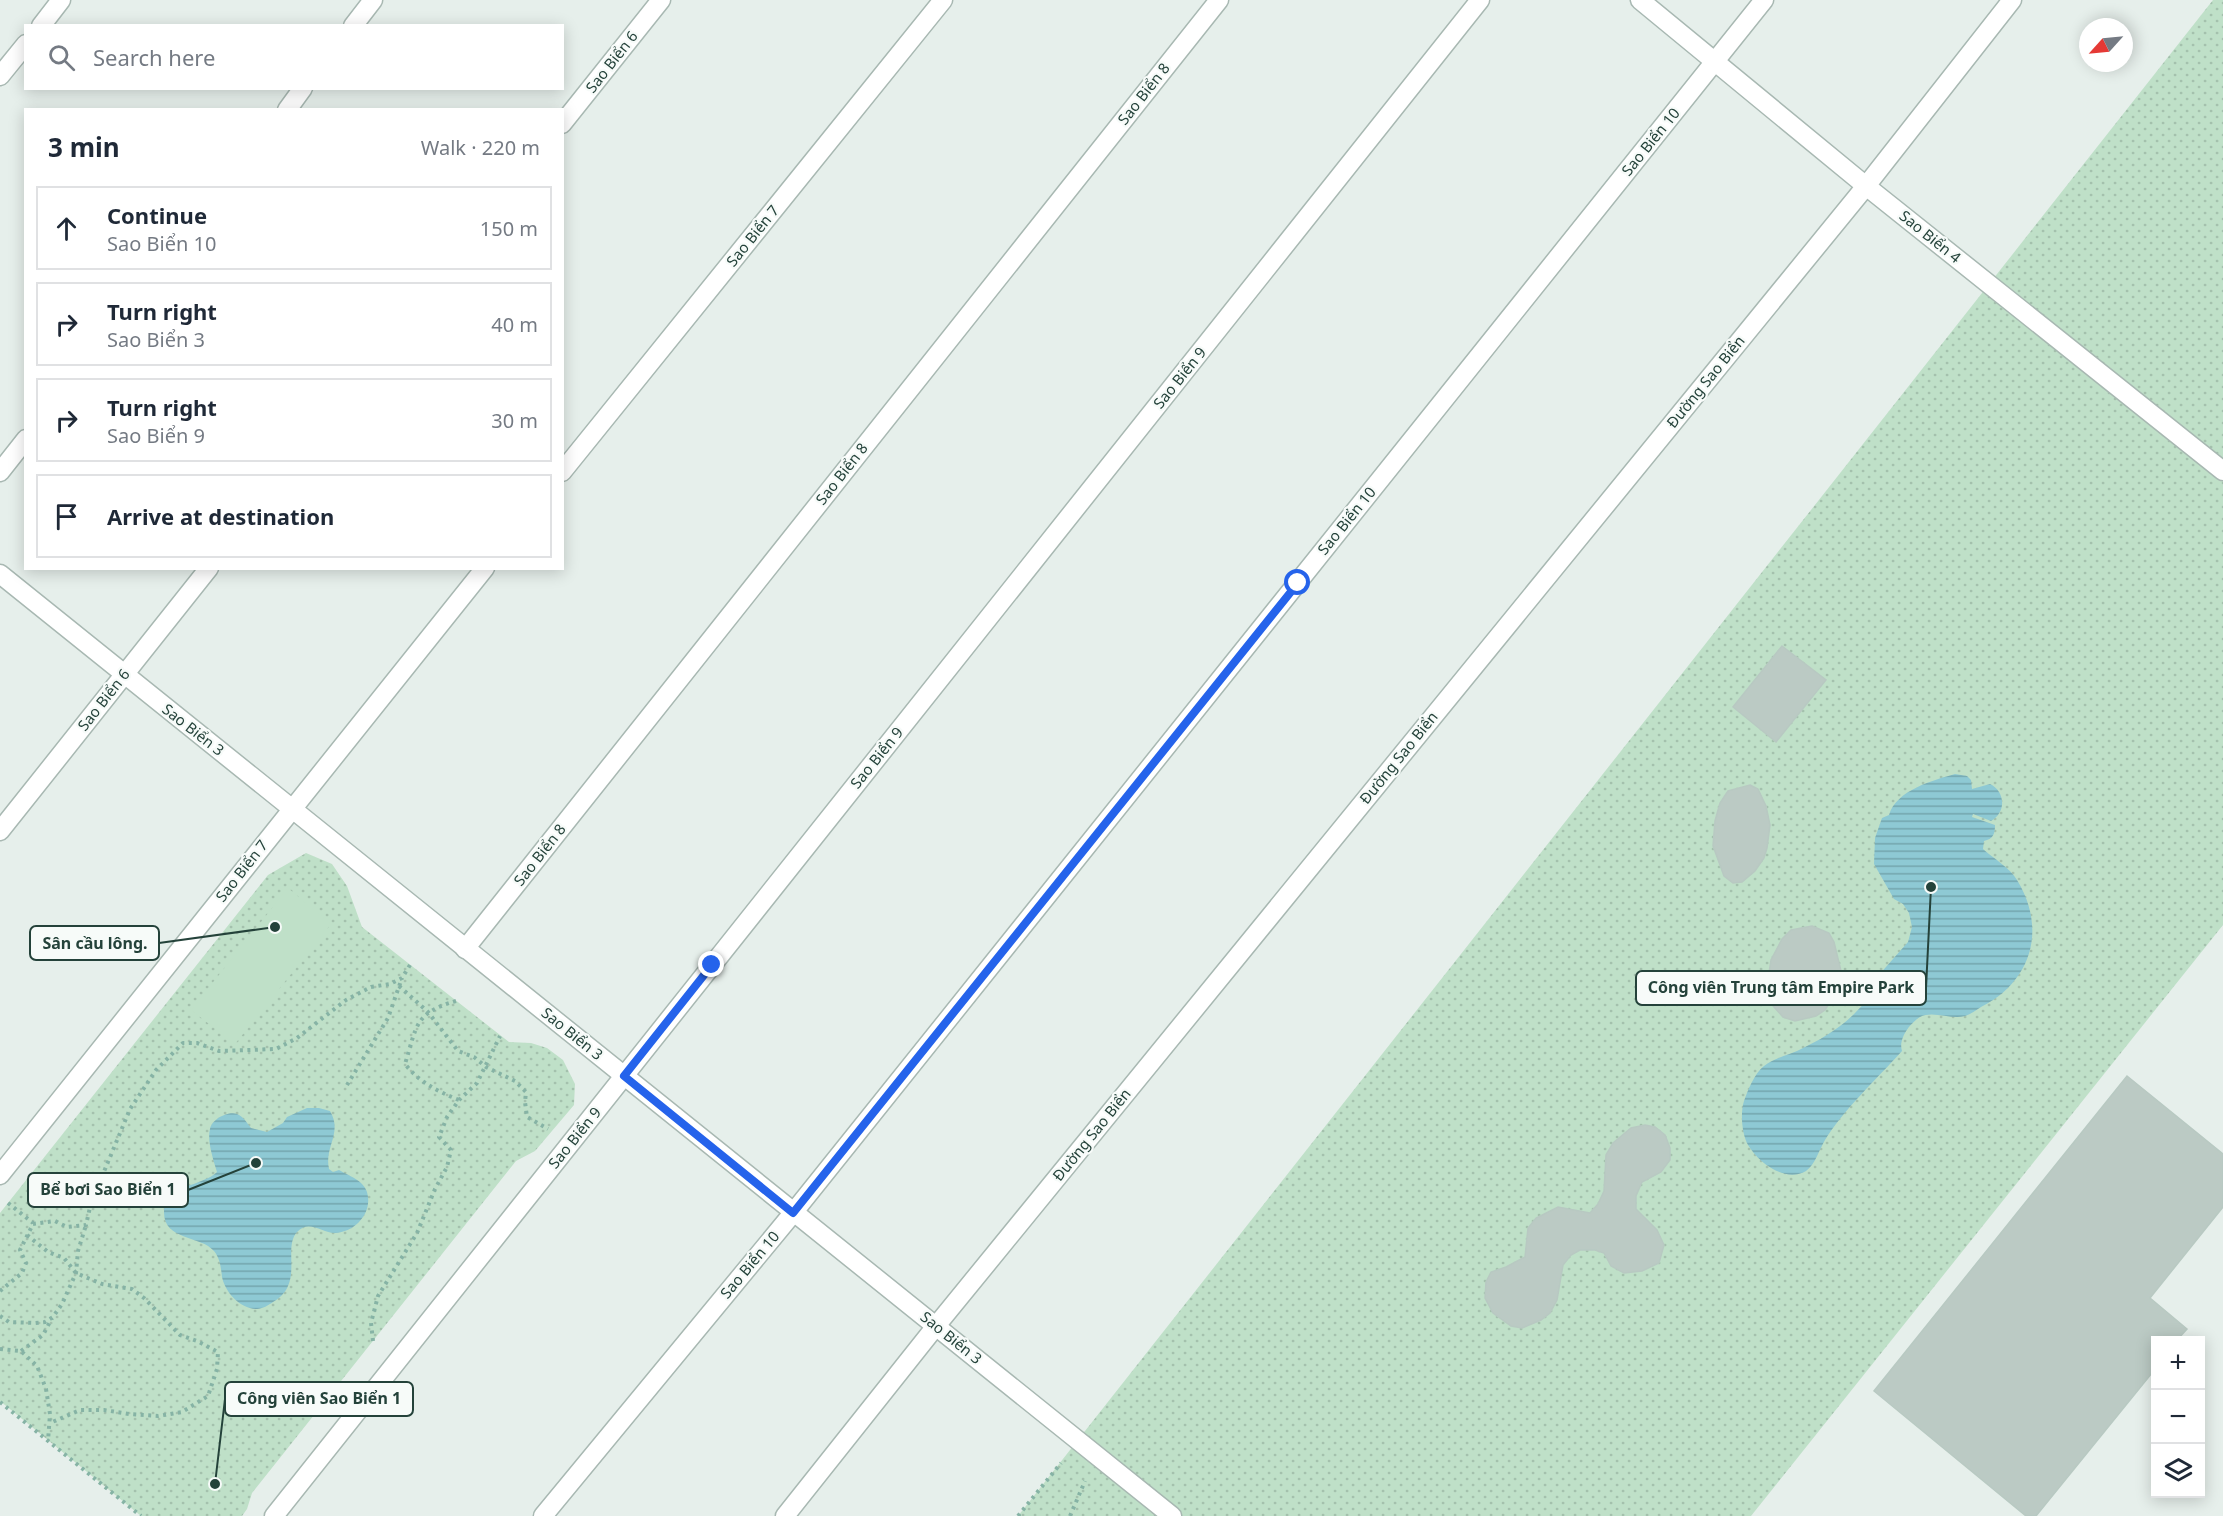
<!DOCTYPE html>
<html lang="en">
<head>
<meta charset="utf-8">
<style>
	body { margin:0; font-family:"Noto Sans",sans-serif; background:#f6f6f7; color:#1f2937 }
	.controls { position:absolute; right:18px; bottom:18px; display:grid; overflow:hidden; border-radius:0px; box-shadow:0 3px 15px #0003 }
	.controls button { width:54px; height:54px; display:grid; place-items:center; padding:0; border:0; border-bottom:2px solid #e0e1e3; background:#fff; color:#1f2937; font:30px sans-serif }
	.compass { position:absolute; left:2079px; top:18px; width:54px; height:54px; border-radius:50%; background:#fff; box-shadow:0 3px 15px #0003; rotate:243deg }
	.stop { position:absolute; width:18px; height:18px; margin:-14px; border:4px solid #2563eb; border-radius:50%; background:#fff }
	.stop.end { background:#2563eb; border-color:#fff; box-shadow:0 2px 6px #0008 }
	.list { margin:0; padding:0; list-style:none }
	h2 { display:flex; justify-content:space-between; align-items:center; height:78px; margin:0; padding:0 24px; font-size:26px }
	h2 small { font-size:20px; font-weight:400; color:#747a83 }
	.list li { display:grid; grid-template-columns:39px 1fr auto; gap:18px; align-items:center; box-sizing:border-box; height:84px; margin:0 12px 12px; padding:0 12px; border:2px solid #e0e1e3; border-radius:0px }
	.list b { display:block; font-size:22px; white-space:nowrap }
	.list p { margin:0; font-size:20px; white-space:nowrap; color:#747a83 }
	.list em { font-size:20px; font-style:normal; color:#747a83 }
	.icon { flex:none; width:33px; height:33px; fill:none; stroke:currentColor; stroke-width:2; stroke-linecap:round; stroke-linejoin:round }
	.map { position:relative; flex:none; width:2223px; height:1516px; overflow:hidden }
	.search { position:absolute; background:#fff; box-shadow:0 3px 15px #0003; left:24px; top:24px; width:540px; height:66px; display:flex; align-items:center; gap:15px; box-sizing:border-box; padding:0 21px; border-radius:0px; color:#747a83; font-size:22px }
	.panel { position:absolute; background:#fff; box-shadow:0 3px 15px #0003; left:24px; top:108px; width:540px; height:462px; border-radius:0px }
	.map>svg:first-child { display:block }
</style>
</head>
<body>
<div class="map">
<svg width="2223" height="1516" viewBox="0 0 2223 1516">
	<defs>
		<pattern id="park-dots" width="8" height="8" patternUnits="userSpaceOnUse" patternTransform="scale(1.5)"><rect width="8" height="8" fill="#bfe0c8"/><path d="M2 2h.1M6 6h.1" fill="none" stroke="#a4c1ad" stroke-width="1.8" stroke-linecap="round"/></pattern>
		<pattern id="water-rules" width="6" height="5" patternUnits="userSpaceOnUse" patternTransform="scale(1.5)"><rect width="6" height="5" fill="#8ec9d4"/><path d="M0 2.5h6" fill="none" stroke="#74a5ad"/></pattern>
	</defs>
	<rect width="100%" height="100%" fill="#e6efeb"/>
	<g fill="url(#park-dots)">
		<polygon points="2213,0 2223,0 2223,925 1751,1516 1018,1516"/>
		<polygon points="306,853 332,864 347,886 362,927 509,1042 531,1043 547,1048 563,1060 575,1084 574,1105 535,1151 516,1161 252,1493 247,1509 242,1516 141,1516 0,1401 0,1213 268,875"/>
	</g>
	<polygon fill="#bfe0c8" points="288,888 331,924 235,1044 191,1010"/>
	<g fill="url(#water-rules)">
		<path d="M1955,774L1967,776L1971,780L1972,789L1990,784C2005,791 2007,812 1991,821L1973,814L1972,817L1995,825C1995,834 1993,839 1984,841L1983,849C1993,858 2010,868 2017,880C2047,929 2032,981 1981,1007C1976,1010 1971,1014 1965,1016C1951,1020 1933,1010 1920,1017C1910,1023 1898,1039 1902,1051C1877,1079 1844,1109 1825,1140C1819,1150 1815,1165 1806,1171C1785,1183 1759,1163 1748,1145C1742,1134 1740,1114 1744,1101C1748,1090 1754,1074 1764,1066C1773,1059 1787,1055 1797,1051C1826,1037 1845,1026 1866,1001C1872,994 1879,987 1881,978L1878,976L1908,942L1912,927L1909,913L1903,904L1894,899L1874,864L1875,838L1882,818L1889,815C1896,790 1934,780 1955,774Z"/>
		<path d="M307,1108H319L330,1111C343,1133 324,1147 329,1169L333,1172L339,1170C349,1176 363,1180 367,1192C373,1212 356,1232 335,1233C322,1233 309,1219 297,1232C282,1249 305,1284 273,1302C269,1305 262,1309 257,1309C240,1309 225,1292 222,1277C221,1268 220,1258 214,1251C201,1235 163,1241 164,1211C165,1185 203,1186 217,1172C213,1159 207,1141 210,1129C212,1119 228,1111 237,1114C244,1117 247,1123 251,1128L267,1132L283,1123L287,1117Z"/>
	</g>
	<g fill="#bbcac4" stroke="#b8c9c2" stroke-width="1.5">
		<polygon points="1782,646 1826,680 1776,742 1733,707"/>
		<polygon points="1750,785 1758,789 1766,806 1770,825 1767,848 1764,858 1755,871 1742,882 1733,883 1724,876 1713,846 1715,821 1720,803 1728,791"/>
		<polygon points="1812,926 1829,933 1834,942 1842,975 1838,990 1825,1010 1816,1016 1795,1021 1783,1017 1774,1007 1769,996 1769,973 1771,960 1782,939 1791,930"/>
		<polygon points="2127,1076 2223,1154 2223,1207 2150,1298 2187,1329 2177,1340 2156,1340 2156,1368 2036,1516 2026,1516 1874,1391"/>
		<polygon points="1645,1125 1655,1127 1665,1135 1670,1148 1670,1160 1661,1172 1642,1182 1636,1196 1636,1209 1657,1230 1664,1245 1659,1263 1642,1271 1624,1273 1611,1266 1604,1253 1595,1250 1580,1250 1571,1255 1563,1265 1557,1300 1550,1313 1541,1320 1522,1328 1511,1326 1493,1313 1485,1298 1486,1282 1491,1272 1506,1267 1525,1257 1528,1228 1536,1218 1558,1207 1590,1213 1598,1204 1604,1191 1606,1155 1613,1143 1631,1128"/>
	</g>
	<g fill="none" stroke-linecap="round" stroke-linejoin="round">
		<defs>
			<g id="minor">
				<polyline points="1640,0 1866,186 2223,471"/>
				<polyline points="41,26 61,0"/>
				<polyline points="353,26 373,0"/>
				<polyline points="0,76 26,44"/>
				<polyline points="287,110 303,88"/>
				<polyline points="562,124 661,0"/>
				<polyline points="0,472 26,439"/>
				<polyline points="562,472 943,0"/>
				<polyline points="0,574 1172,1516"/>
				<polyline points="0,831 209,568"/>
				<polyline points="465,949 1219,0"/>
				<polyline points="0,1175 485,568"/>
				<polyline points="274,1516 1480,0"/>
				<polyline points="543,1516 793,1213 1764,0"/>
				<polyline points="785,1516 936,1326 1866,186 2012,0"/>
			</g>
		</defs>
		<use href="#minor" stroke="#a8b8b2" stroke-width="21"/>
		<g stroke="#86b3a5" stroke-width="4" stroke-dasharray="3 4.5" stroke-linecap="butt">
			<polyline points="399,986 428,1012 458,1051 474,1057 486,1067 515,1081 526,1092 525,1102 527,1117 548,1129"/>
			<path d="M456,1001C414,1013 417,1026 405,1064C419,1082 437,1091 459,1100"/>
			<polyline points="347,1085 388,1018 402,978"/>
			<polyline points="8,1203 33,1223"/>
			<polyline points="27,1235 48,1252 64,1258 76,1273 102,1284 132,1289 144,1298 180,1335 197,1341 218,1352 217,1369 208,1396 182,1412 158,1416 129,1414 104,1410 80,1410 50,1423"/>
			<polyline points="0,1291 22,1273 26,1263 20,1250 33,1224 55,1221 67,1227 86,1225 91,1203 130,1109 156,1070 183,1043 197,1043 219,1051 276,1049 297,1038 346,1000 371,987 390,984 402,978 410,965"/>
			<polyline points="0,1316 9,1322 35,1323 45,1322 53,1317 62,1304 76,1273 78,1251 86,1225"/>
			<polyline points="373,1341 371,1323 378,1296 417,1233 435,1189 447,1167 451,1150 439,1137 447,1117 459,1100 477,1083 500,1036"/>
			<polyline points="0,1349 21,1351 37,1366 46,1389 50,1414 48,1441"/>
			<polyline points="21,1351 43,1335 52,1318"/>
			<polyline points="0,1402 141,1516"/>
			<polyline points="1018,1516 1061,1463"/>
			<polyline points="1070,1516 1085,1481"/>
		</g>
		<use href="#minor" stroke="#fff" stroke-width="18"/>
	</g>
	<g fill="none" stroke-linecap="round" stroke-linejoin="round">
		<polyline stroke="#2563eb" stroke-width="8" points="712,965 624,1076 793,1213 1298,583"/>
	</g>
	<g text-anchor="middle" stroke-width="4.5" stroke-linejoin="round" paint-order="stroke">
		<g font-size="15" fill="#24423a" stroke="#f7fbf9">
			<text transform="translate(612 62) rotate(-52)" y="5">Sao Biển 6</text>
			<text transform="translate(1144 94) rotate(-52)" y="5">Sao Biển 8</text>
			<text transform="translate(1651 142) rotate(-51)" y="5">Sao Biển 10</text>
			<text transform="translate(753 236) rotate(-51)" y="5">Sao Biển 7</text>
			<text transform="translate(1930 237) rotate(39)" y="5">Sao Biển 4</text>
			<text transform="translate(1180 378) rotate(-51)" y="5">Sao Biển 9</text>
			<text transform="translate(1706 382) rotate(-51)" y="5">Đường Sao Biển</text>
			<text transform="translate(842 474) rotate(-52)" y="5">Sao Biển 8</text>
			<text transform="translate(1347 521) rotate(-51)" y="5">Sao Biển 10</text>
			<text transform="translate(104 700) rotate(-52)" y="5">Sao Biển 6</text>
			<text transform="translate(193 730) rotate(38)" y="5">Sao Biển 3</text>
			<text transform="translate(877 758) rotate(-51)" y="5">Sao Biển 9</text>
			<text transform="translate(1399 758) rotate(-51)" y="5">Đường Sao Biển</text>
			<text transform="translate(540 855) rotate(-52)" y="5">Sao Biển 8</text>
			<text transform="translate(242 871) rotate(-52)" y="5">Sao Biển 7</text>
			<text transform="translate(572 1034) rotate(39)" y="5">Sao Biển 3</text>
			<text transform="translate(1092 1135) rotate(-51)" y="5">Đường Sao Biển</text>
			<text transform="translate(575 1138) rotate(-51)" y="5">Sao Biển 9</text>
			<text transform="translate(750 1265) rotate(-50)" y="5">Sao Biển 10</text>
			<text transform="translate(951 1338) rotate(39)" y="5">Sao Biển 3</text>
		</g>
	</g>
	<path fill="none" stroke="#24423a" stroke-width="2" d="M275 927L159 943M1931 887L1926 988M256 1163L188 1190M215 1484L225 1399"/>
	<g fill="#24423a" stroke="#f7fbf9" stroke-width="2">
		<circle cx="275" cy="927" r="6"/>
		<circle cx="1931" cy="887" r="6"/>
		<circle cx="256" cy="1163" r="6"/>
		<circle cx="215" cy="1484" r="6"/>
	</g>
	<g fill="#f7fbf9" stroke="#24423a" stroke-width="2">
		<rect x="30" y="926" width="129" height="34" rx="6"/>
		<rect x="1636" y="971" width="290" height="34" rx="6"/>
		<rect x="28" y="1173" width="160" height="34" rx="6"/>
		<rect x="225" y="1382" width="188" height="34" rx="6"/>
	</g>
	<g font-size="16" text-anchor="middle" font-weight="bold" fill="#24423a">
		<text x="95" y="949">Sân cầu lông.</text>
		<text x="1781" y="993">Công viên Trung tâm Empire Park</text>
		<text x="108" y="1195">Bể bơi Sao Biển 1</text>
		<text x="319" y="1404">Công viên Sao Biển 1</text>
	</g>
</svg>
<div class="controls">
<button>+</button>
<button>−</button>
<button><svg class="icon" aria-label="layers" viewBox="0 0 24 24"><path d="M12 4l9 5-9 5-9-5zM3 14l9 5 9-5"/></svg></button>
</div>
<svg class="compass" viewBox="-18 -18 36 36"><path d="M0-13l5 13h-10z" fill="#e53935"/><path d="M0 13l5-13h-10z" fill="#747a83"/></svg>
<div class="stop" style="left:1298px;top:583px"></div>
<div class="stop end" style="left:712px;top:965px"></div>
<div class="search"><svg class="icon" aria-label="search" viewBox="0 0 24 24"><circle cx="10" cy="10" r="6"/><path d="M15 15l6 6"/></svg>Search here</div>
<section class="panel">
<h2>3 min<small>Walk · 220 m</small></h2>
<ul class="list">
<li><svg class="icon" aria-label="ahead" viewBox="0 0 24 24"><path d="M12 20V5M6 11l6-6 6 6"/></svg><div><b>Continue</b><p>Sao Biển 10</p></div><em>150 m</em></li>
<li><svg class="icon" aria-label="right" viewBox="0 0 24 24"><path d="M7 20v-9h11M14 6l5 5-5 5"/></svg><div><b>Turn right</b><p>Sao Biển 3</p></div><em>40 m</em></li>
<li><svg class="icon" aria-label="right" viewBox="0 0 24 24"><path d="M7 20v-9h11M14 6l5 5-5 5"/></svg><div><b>Turn right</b><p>Sao Biển 9</p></div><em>30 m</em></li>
<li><svg class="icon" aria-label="arrive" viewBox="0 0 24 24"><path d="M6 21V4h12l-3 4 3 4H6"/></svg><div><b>Arrive at destination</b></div></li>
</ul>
</section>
</div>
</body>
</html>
